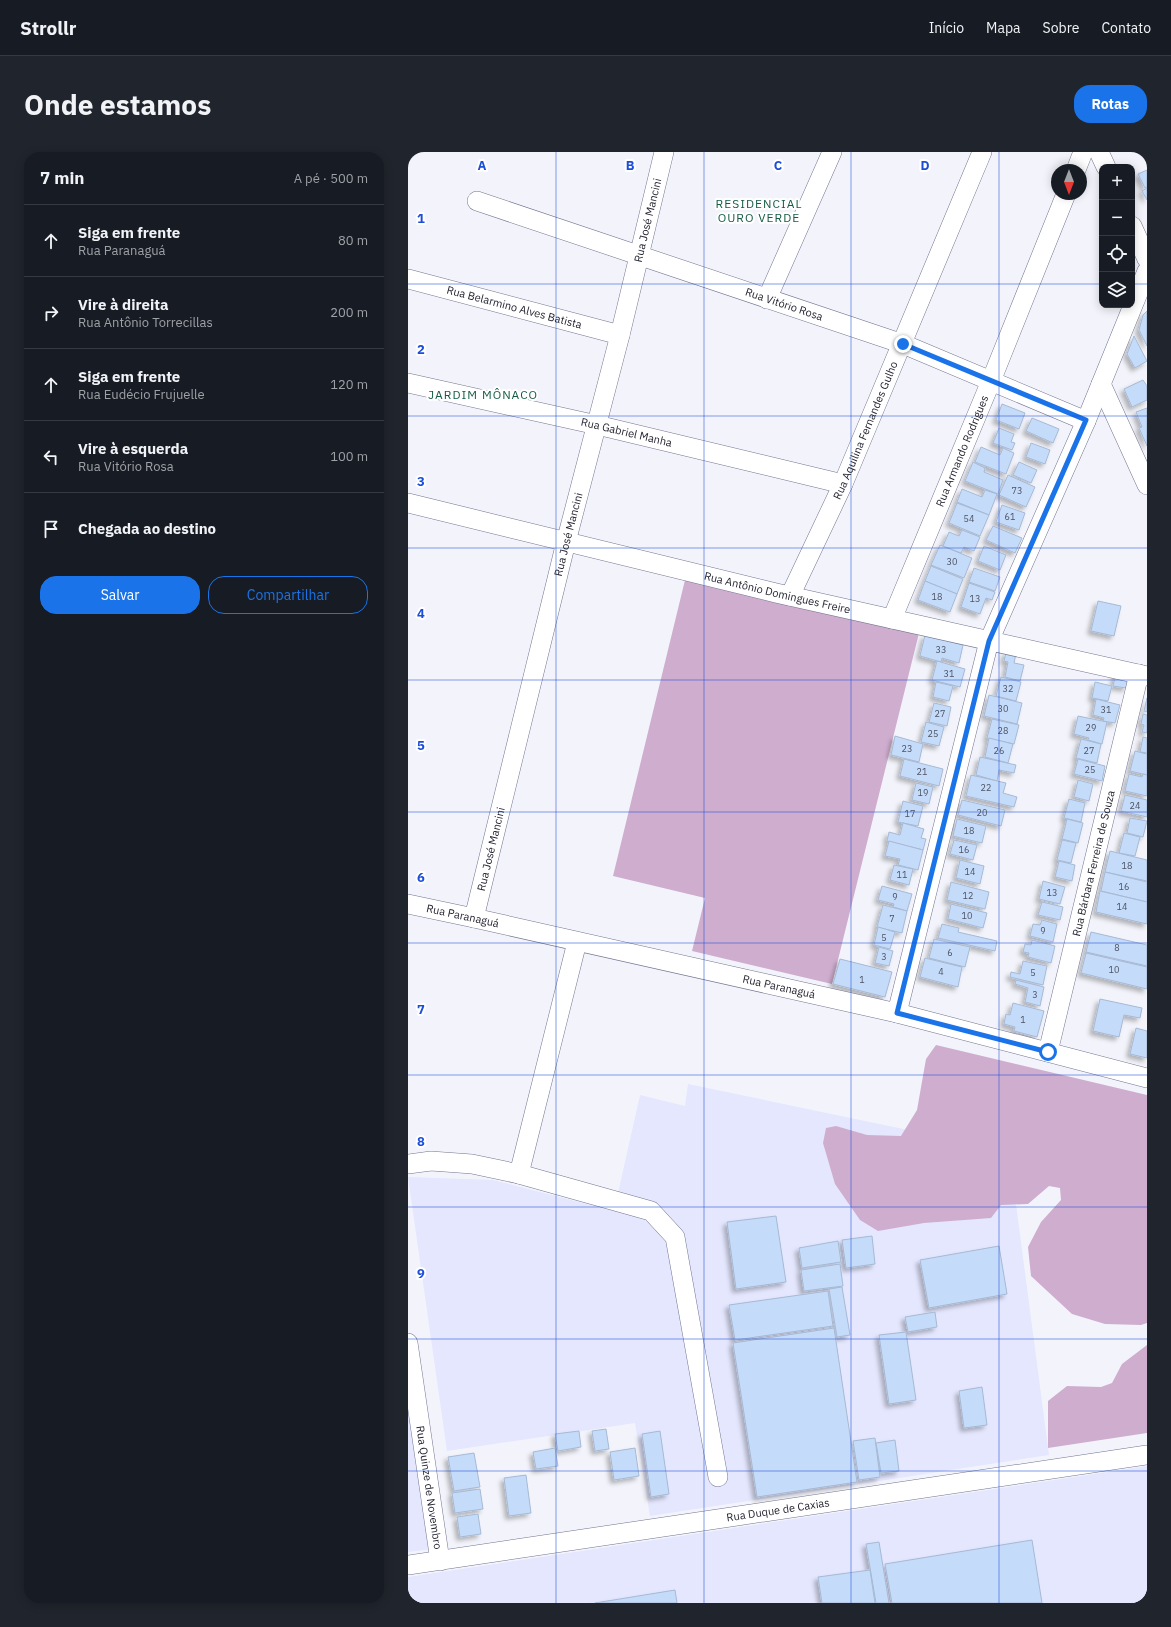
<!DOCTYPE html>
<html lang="pt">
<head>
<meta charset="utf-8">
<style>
	body { margin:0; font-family:"IBM Plex Sans",sans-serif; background:#20242c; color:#f1f3f6 }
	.controls { position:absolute; right:12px; top:12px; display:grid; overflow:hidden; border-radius:8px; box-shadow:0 2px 10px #0003 }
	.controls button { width:36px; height:36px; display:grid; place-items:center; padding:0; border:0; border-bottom:1px solid #363941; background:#171b24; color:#f1f3f6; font:20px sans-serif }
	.compass { position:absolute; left:643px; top:12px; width:36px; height:36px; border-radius:50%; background:#171b24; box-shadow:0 2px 10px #0003; rotate:180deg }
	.stop { position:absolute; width:12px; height:12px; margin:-9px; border:3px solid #1a73e8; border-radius:50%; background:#fff }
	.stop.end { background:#1a73e8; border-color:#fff; box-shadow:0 1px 4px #0008 }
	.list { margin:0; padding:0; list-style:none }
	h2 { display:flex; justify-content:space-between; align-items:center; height:52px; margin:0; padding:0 16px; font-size:17px }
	h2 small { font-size:13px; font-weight:400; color:#9ea1a6 }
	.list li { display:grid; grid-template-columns:26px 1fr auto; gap:12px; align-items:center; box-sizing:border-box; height:72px; padding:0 16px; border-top:1px solid #363941 }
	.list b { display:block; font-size:15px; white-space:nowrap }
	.list p { margin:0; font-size:13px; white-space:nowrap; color:#9ea1a6 }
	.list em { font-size:13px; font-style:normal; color:#9ea1a6 }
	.actions { display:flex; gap:8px; padding:12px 16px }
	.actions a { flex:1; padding:9px 0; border:1px solid #1a73e8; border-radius:16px; text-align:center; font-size:14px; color:#1a73e8 }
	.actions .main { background:#1a73e8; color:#fff }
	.icon { flex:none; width:22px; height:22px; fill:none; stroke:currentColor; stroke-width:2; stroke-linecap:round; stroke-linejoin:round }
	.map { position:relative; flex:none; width:739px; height:1451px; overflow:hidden; border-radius:16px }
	header { display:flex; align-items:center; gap:24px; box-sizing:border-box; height:56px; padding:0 20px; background:#171b24; border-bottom:1px solid #363941 }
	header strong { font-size:19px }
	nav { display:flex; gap:22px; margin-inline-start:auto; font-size:14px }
	.intro { display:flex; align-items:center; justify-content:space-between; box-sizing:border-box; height:96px; padding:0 24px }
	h1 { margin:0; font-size:28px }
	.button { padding:10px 18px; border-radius:16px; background:#1a73e8; color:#fff; font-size:14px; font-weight:700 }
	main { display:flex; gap:24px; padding:0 24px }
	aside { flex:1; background:#171b24; border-radius:16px; box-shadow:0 2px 10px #0003 }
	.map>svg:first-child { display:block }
</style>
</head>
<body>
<header>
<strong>Strollr</strong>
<nav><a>Início</a><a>Mapa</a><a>Sobre</a><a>Contato</a></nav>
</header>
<div class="intro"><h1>Onde estamos</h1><a class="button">Rotas</a></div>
<main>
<aside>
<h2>7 min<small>A pé · 500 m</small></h2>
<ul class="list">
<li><svg class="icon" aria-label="ahead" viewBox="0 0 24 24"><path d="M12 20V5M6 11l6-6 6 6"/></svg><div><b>Siga em frente</b><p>Rua Paranaguá</p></div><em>80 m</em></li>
<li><svg class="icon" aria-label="right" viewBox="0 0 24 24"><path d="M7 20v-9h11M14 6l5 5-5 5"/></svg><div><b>Vire à direita</b><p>Rua Antônio Torrecillas</p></div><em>200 m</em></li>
<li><svg class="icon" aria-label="ahead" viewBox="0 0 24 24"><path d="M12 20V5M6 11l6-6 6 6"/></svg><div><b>Siga em frente</b><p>Rua Eudécio Frujuelle</p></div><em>120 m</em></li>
<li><svg class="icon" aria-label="left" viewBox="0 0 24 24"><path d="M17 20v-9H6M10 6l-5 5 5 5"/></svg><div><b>Vire à esquerda</b><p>Rua Vitório Rosa</p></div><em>100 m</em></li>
<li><svg class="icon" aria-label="arrive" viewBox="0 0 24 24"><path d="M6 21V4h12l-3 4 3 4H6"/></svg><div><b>Chegada ao destino</b></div></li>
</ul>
<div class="actions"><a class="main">Salvar</a><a>Compartilhar</a></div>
</aside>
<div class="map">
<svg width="739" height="1451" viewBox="0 0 739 1451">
	<defs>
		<filter id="shadow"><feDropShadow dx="-3.5" dy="3.5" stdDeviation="2" flood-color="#0004"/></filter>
	</defs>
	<rect width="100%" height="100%" fill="#f3f4fb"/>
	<g fill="#e4e7fe">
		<polygon points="280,932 601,999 641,1303 242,1364 227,1271 39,1299 0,1025 85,1028 206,1059 232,943 277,954"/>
		<polygon points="6,1259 25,1397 0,1400 0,1260"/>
		<polygon points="739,1314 739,1451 0,1451 0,1425"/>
	</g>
	<g fill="#cfadcf">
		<polygon points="277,428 511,481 424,832 284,799 297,746 205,724"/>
		<polygon points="528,893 739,943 739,1171 733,1173 697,1172 664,1162 623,1124 620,1095 633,1070 653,1048 652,1036 641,1034 620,1052 593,1053 583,1066 516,1071 470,1079 452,1068 427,1032 415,991 418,976 428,974 459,983 493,984 509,958 518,907"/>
		<polygon points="739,1193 739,1281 640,1296 640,1249 659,1234 693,1235 704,1231 714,1212"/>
	</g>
	<g fill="#c5dbfa" stroke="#a6b9d3" filter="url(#shadow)">
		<polygon points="739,18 739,35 737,36 730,22"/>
		<polygon points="739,36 739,48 734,39"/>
		<polygon points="739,159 739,194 731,178 735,163"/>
		<polygon points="726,184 739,209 727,216 719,202"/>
		<polygon points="735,228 739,234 739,248 724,255 716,237"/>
		<polygon points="594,252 617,261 611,277 588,268"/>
		<polygon points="739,256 739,294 731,276 734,275 728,260"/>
		<polygon points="624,266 651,277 645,291 618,279"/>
		<polygon points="591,276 606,282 603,290 607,291 604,298 585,291"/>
		<polygon points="623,291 642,298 637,312 618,305"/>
		<polygon points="573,295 592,303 595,296 606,301 598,322 567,310"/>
		<polygon points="565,310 577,316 576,320 595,328 590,342 557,329"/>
		<polygon points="611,310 629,318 623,331 605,323"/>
		<polygon points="600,323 627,335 618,355 591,343"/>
		<polygon points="554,337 574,345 577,338 589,342 581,363 549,350"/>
		<polygon points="549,351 581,363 572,384 541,371"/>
		<polygon points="594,353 617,361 611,378 588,370"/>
		<polygon points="585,374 614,386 607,401 578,388"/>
		<polygon points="554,378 572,385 566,399 556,395 553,401 535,394 541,380 551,384"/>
		<polygon points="532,393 564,406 556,426 523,413"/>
		<polygon points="576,394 598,403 592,418 570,409"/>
		<polygon points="523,414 555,427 549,442 517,429"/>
		<polygon points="566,416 592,425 587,439 561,430"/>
		<polygon points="517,429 549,442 542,460 510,448"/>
		<polygon points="561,431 587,440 584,448 578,446 572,462 553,455"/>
		<polygon points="690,449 713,454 706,484 683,479"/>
		<polygon points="517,483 555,493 551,511 534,506 533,510 512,504"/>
		<polygon points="598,500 608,502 606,511 616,513 612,529 597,525 600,510 596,509"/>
		<polygon points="529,509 557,517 552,535 524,528"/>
		<polygon points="708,521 721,524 718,536 705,534"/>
		<polygon points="593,525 613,530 608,549 588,544"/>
		<polygon points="528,530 545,534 541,549 525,545"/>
		<polygon points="687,530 704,534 700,549 684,546"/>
		<polygon points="581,543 614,551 609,572 576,564"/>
		<polygon points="739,546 739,560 736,559"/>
		<polygon points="688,547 712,553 707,571 695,569 696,566 685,563"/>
		<polygon points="526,551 543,555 539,574 521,570"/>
		<polygon points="735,562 739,563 739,581 734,580 736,573 733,572"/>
		<polygon points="670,564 699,570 694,592 680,588 681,586 666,582"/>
		<polygon points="584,567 611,573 606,592 579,586"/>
		<polygon points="518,570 536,575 531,594 513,590"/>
		<polygon points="487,584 515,592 511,610 483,603"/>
		<polygon points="735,585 739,586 739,601 732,600"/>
		<polygon points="581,586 605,592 600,611 577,605"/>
		<polygon points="673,587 693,592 689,611 668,606"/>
		<polygon points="727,599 739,602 739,623 722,619"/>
		<polygon points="572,605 608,613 606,621 591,618 589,629 568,623"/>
		<polygon points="496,607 535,617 531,634 492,624"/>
		<polygon points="670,607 697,614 694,629 666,622"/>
		<polygon points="721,622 734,625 735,622 739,623 739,644 717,639"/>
		<polygon points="563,623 598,631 595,641 609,645 606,655 558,644"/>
		<polygon points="670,628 685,632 681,649 666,645"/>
		<polygon points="508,631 525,635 521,652 504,648"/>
		<polygon points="717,643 739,648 739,665 713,659"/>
		<polygon points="661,647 677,651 673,670 656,666"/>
		<polygon points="554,648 597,658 593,674 550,663"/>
		<polygon points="495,649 515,654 510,674 490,670"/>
		<polygon points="722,666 739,669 735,685 719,681"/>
		<polygon points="549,667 578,674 574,691 545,684"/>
		<polygon points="659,667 675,671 670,691 654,687"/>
		<polygon points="495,671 516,677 513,686 518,687 515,698 479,689 481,680 492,683"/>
		<polygon points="716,681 732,685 727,704 711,701"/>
		<polygon points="546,688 569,693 565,708 542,702"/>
		<polygon points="654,688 668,691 663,711 649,708"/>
		<polygon points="481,689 515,698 510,718 490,713 492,707 477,704"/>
		<polygon points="702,699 739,708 739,729 697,720"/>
		<polygon points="552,708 576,714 572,732 548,726"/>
		<polygon points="651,709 667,713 664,729 647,725"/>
		<polygon points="486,713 505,717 501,733 482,728"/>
		<polygon points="697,720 739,730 739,750 693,739"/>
		<polygon points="635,729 657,735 652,752 631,747"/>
		<polygon points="543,730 581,740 577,757 539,748"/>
		<polygon points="474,734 504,742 499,759 485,755 486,752 470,748"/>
		<polygon points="692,739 739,750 739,772 688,760"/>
		<polygon points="634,750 655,755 652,768 630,763"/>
		<polygon points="543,752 579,761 575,776 540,767"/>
		<polygon points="475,753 499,759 494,781 469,775"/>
		<polygon points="634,768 649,772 645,790 622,784 625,772 632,773"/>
		<polygon points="534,772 551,776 550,780 589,789 587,799 530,786"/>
		<polygon points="470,775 487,780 482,797 466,793"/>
		<polygon points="683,780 739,793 739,814 678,800"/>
		<polygon points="526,787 562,795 557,815 521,806"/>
		<polygon points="624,788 647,794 643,811 620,805 621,801 615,800 617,792 623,793"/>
		<polygon points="471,795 485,799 481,814 467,811"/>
		<polygon points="678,801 739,815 739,837 673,821"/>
		<polygon points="517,806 554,815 550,835 512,825"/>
		<polygon points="432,807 484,820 477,845 425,832"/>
		<polygon points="615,809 639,814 635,833 602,825 603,820 612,822"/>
		<polygon points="608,828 636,835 632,854 617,850 620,836 607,832"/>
		<polygon points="692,847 734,856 732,866 716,863 711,885 685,879"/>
		<polygon points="605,851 636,859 629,885 606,879 607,875 596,872 598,862 602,863"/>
		<polygon points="728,876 739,879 739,906 722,902"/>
		<polygon points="368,1064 378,1130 328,1137 319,1070"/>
		<polygon points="464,1084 467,1112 438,1116 434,1088"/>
		<polygon points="430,1089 433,1110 394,1116 391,1096"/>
		<polygon points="591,1094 599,1142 521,1156 512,1108"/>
		<polygon points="432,1112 435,1134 396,1139 393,1118"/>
		<polygon points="434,1135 442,1183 429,1185 421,1137"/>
		<polygon points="420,1139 425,1174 327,1188 321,1153"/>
		<polygon points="527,1160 529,1175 500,1180 497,1165"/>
		<polygon points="426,1176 449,1330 349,1345 325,1191"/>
		<polygon points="498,1180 508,1248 481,1252 471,1183"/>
		<polygon points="574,1235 579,1273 556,1276 551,1239"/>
		<polygon points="198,1277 201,1297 187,1299 184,1279"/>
		<polygon points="171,1279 173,1295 150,1299 147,1282"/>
		<polygon points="252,1279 261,1342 243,1345 234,1282"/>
		<polygon points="467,1286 472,1325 451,1328 445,1289"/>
		<polygon points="487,1288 491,1319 473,1321 468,1291"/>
		<polygon points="147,1296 150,1314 128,1317 125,1300"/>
		<polygon points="227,1296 231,1324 206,1328 202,1300"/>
		<polygon points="66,1301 72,1335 46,1339 40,1305"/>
		<polygon points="118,1323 123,1361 101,1364 96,1326"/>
		<polygon points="72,1337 75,1357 47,1361 44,1341"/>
		<polygon points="70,1362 73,1382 52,1385 49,1365"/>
		<polygon points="624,1388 634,1451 484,1451 477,1412"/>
		<polygon points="471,1390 481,1451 468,1451 458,1392"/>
		<polygon points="462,1418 467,1451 414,1451 410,1425"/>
		<polygon points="267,1438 269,1451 187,1451"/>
	</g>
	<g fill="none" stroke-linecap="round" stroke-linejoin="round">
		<defs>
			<g id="minor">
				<polyline points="691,0 698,15"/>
				<polyline points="668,18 675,0"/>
				<path id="s1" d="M69,49L495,192L678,269"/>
				<polyline points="724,74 739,107"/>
				<path id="s2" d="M0,127L212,183"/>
				<polyline points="359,147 424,0"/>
				<path id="s3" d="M0,231L189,273L435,332"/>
				<polyline points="693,232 739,333"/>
				<path id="s4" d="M0,351L368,441L739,524"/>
				<path id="s5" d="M382,444L435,332L574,0"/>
				<path id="s6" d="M484,467L583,229L658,42"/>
				<path id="s7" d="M0,752L66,766L489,861L739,926"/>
				<path id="s8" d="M66,766L158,390L212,183L256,0"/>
				<polyline points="489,861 581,489 678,269 739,119"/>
				<path id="s9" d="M640,900L731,522"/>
				<polyline points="0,1012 23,1009 64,1012 111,1022 243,1059 267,1085 310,1325"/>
				<polyline points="111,1022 169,790"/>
				<path id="s10" d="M0,1191L32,1409"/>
				<path id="s11" d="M0,1413L739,1303"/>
			</g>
		</defs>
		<use href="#minor" stroke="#727591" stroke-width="20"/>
		<use href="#minor" stroke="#fff" stroke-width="19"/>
	</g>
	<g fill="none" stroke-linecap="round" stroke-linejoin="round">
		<polyline stroke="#1a73e8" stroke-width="5" points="495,192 678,268 581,489 489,861 640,900"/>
	</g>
	<path fill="none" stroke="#1d4ed8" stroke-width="1" stroke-opacity="0.55" d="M148,0V1451M296,0V1451M443,0V1451M591,0V1451M0,132H694M724,132H739M0,264H739M0,396H739M0,528H739M0,660H739M0,791H739M0,923H739M0,1055H739M0,1187H739M0,1319H739"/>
	<g text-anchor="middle" stroke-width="4" stroke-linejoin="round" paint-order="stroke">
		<g font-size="9" fill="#4c5262">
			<text x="609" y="342">73</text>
			<text x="602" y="368">61</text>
			<text x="561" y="370">54</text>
			<text x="544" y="413">30</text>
			<text x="529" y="448">18</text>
			<text x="567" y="450">13</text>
			<text x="533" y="501">33</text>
			<text x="541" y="525">31</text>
			<text x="600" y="540">32</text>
			<text x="595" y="560">30</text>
			<text x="698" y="561">31</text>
			<text x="532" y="565">27</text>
			<text x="683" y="579">29</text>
			<text x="595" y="582">28</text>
			<text x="525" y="585">25</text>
			<text x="499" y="600">23</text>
			<text x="591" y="602">26</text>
			<text x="681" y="602">27</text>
			<text x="682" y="621">25</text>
			<text x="514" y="623">21</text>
			<text x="578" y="639">22</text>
			<text x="515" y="644">19</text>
			<text x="727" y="657">24</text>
			<text x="574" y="664">20</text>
			<text x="502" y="665">17</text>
			<text x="561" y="682">18</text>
			<text x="556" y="701">16</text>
			<text x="719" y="717">18</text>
			<text x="562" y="723">14</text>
			<text x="494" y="726">11</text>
			<text x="716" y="738">16</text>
			<text x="644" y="744">13</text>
			<text x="560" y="747">12</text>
			<text x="487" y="748">9</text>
			<text x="714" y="758">14</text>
			<text x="559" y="767">10</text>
			<text x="484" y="770">7</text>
			<text x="635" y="782">9</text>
			<text x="476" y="789">5</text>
			<text x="709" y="799">8</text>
			<text x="542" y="804">6</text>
			<text x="476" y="808">3</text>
			<text x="706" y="821">10</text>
			<text x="533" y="823">4</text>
			<text x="625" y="824">5</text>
			<text x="454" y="831">1</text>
			<text x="627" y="846">3</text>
			<text x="615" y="871">1</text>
		</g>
		<g font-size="11" fill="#242530" stroke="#fff">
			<text dy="4" stroke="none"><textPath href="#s8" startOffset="719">Rua José Mancini</textPath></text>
			<text dy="4" stroke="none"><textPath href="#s1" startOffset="324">Rua Vitório Rosa</textPath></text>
			<text dy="4" stroke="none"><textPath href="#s2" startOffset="110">Rua Belarmino Alves Batista</textPath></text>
			<text dy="4" stroke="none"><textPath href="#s5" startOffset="182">Rua Aquilina Fernandes Gulho</textPath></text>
			<text dy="4" stroke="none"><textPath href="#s3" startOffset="224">Rua Gabriel Manha</textPath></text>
			<text dy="4" stroke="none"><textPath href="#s6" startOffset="182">Rua Armando Rodrigues</textPath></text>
			<text dy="4" stroke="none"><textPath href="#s8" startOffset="395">Rua José Mancini</textPath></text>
			<text dy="4" stroke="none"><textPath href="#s4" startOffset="380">Rua Antônio Domingues Freire</textPath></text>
			<text dy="4" stroke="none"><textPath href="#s8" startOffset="71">Rua José Mancini</textPath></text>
			<text dy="4" stroke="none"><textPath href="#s9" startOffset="194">Rua Bárbara Ferreira de Souza</textPath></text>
			<text dy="4" stroke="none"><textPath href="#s7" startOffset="56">Rua Paranaguá</textPath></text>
			<text dy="4" stroke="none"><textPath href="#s7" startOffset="380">Rua Paranaguá</textPath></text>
			<text dy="4" stroke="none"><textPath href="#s10" startOffset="146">Rua Quinze de Novembro</textPath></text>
			<text dy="4" stroke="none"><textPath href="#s11" startOffset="374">Rua Duque de Caxias</textPath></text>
		</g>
		<g font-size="12" letter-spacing="1" fill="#155b42" stroke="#fff">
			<text x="351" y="56">RESIDENCIAL<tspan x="351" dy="14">OURO VERDE</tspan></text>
			<text x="75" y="247">JARDIM MÔNACO</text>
		</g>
	</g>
	<g font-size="13" text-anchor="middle" font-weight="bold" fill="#1d4ed8" stroke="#fff" stroke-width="4" stroke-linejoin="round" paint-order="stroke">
		<text x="74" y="18">A</text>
		<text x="222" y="18">B</text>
		<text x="370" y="18">C</text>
		<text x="517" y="18">D</text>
		<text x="13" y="71">1</text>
		<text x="13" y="202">2</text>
		<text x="13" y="334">3</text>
		<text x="13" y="466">4</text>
		<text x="13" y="598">5</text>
		<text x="13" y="730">6</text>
		<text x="13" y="862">7</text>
		<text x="13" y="994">8</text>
		<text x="13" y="1126">9</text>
	</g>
</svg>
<div class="controls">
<button>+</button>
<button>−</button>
<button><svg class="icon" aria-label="locate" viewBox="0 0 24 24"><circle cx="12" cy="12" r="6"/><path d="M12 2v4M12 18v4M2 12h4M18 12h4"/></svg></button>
<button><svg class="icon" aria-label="layers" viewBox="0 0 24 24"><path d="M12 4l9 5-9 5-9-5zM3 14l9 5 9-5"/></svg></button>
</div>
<svg class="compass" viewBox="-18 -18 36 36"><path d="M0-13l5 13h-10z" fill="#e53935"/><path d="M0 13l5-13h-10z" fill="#9ea1a6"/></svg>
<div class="stop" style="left:640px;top:900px"></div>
<div class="stop end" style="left:495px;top:192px"></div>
</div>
</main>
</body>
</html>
